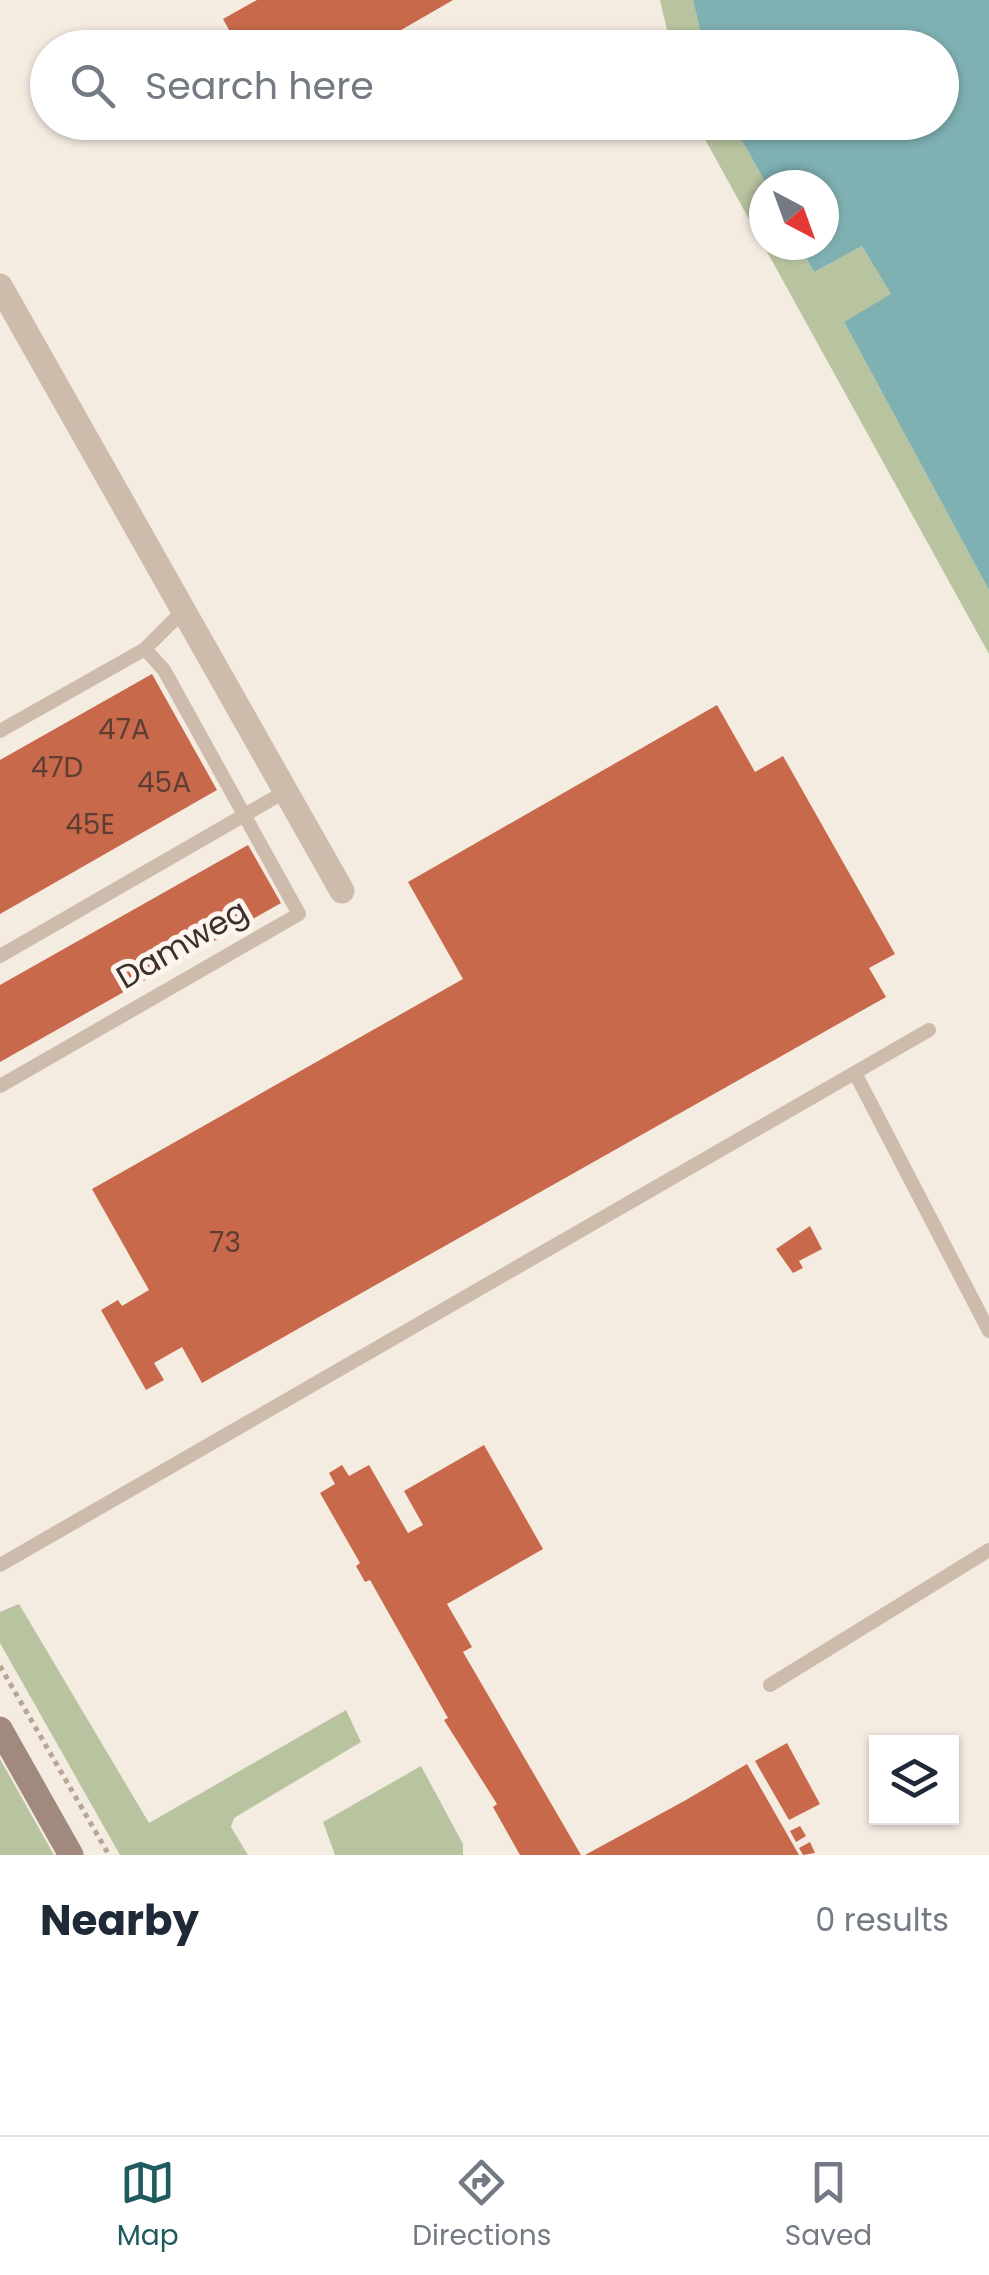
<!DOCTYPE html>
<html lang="en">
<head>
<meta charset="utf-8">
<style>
	body { margin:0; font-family:Poppins,sans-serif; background:#f6f6f7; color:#1f2937 }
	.controls { position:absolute; right:30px; bottom:30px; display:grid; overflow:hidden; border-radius:0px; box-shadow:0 2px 8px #0004 }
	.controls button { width:90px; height:90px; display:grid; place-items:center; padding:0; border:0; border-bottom:2px solid #e0e1e3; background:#fff; color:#1f2937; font:50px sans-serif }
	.compass { position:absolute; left:749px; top:170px; width:90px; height:90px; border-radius:50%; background:#fff; box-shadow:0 2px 8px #0004; rotate:139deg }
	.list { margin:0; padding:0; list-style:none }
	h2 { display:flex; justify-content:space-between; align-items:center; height:130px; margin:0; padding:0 40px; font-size:42px }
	h2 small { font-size:32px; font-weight:400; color:#747a83 }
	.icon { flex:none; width:55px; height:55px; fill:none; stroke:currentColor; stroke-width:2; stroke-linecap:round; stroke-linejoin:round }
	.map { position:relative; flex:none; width:989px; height:1855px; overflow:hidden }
	.search { position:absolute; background:#fff; box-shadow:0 2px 8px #0004; left:30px; right:30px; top:30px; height:110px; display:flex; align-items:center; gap:25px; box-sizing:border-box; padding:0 35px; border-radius:55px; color:#747a83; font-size:38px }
	.sheet { height:280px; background:#fff }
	nav { display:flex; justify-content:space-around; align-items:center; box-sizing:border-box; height:140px; border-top:2px solid #e0e1e3; background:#fff; font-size:28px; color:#747a83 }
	nav a { display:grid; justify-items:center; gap:5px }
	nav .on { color:#1f5a5e }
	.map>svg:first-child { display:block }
</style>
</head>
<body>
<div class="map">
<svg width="989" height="1855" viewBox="0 0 989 1855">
	<rect width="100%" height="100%" fill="#f4ebe1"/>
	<g fill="#b8c4a0">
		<polygon points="660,0 693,0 704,47 671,47"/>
		<polygon points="696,123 732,123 767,185 764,245 799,245 814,272 862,246 892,295 844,322 989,590 989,654"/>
		<polygon points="19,1604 149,1823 346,1710 361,1742 234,1818 231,1827 248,1855 120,1855 0,1643 0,1612"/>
		<polygon points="0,1759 54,1855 0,1855"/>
		<polygon points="421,1766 463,1844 463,1855 335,1855 323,1822"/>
	</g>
	<polygon fill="#7fb0b2" points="693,0 989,0 989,590 844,322 891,294 862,246 814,272 799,245 824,245 824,185 767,185 732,123 942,122 942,48 704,47"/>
	<g fill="#c8694b">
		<polygon points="257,0 453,0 370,48 239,48 223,19"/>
		<polygon points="152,674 217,790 0,914 0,760"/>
		<polygon points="717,705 755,772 783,756 895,954 869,968 886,997 202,1383 182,1347 154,1363 164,1380 146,1390 101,1310 118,1300 122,1306 149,1290 92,1189 463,979 408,882"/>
		<polygon points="248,845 281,903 0,1062 0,985"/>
		<polygon points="810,1226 822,1249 799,1261 803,1268 793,1273 776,1249"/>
		<polygon points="484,1445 543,1549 447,1604 472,1647 463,1652 581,1855 520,1855 493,1807 497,1804 444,1720 448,1718 370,1580 365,1582 356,1566 360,1563 320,1493 335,1484 329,1473 342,1465 349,1476 369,1465 408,1533 423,1525 404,1491"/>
		<polygon points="787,1743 820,1804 789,1820 755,1761"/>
		<polygon points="747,1764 799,1855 585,1855 686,1800"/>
		<polygon points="800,1826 806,1836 796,1842 790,1831"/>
		<polygon points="810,1842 815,1853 803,1855 799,1848"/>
	</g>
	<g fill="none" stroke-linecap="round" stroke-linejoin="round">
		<polyline stroke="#b9a596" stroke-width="5" stroke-dasharray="5 5" stroke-linecap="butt" points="0,1666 109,1855"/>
		<g stroke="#cdbbac" stroke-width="14">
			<polyline points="0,731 145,649 184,610"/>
			<polyline points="0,956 286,791"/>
			<polyline points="855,1073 989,1331"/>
			<polyline points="0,1086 299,914 164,670 145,649"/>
			<polyline points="0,1565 929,1030"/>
			<polyline points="770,1685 989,1550"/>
		</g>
		<polyline stroke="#cdbbac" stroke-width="25" points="0,286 342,891"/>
		<polyline stroke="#a18a7d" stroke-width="25" points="0,1729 71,1855"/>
	</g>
	<g text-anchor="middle" stroke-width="10" stroke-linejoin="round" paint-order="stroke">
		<g font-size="28" fill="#5e3e33">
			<text x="124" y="739">47A</text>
			<text x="57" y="777">47D</text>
			<text x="164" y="792">45A</text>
			<text x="90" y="834">45E</text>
			<text x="225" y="1252">73</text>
		</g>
		<g font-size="32" fill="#3b302b" stroke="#fbf5ee">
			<text transform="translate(182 944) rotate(-30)" y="11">Damweg</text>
		</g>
	</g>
</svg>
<div class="controls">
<button><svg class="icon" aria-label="layers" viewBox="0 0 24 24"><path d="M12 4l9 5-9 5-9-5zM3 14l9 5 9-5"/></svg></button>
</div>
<svg class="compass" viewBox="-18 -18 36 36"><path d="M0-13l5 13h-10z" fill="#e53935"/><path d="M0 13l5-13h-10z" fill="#747a83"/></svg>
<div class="search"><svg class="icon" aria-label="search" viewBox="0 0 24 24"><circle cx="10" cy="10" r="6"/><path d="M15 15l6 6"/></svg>Search here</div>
</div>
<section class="sheet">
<h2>Nearby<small>0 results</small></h2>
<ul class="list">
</ul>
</section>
<nav>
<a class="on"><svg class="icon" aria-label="map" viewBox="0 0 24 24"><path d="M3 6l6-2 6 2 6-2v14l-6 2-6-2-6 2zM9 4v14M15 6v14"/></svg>Map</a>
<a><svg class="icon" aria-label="directions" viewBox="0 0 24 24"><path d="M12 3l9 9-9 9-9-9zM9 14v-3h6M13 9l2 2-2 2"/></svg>Directions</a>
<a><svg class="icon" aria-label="saved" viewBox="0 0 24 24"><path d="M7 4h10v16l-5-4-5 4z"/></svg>Saved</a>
</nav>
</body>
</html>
